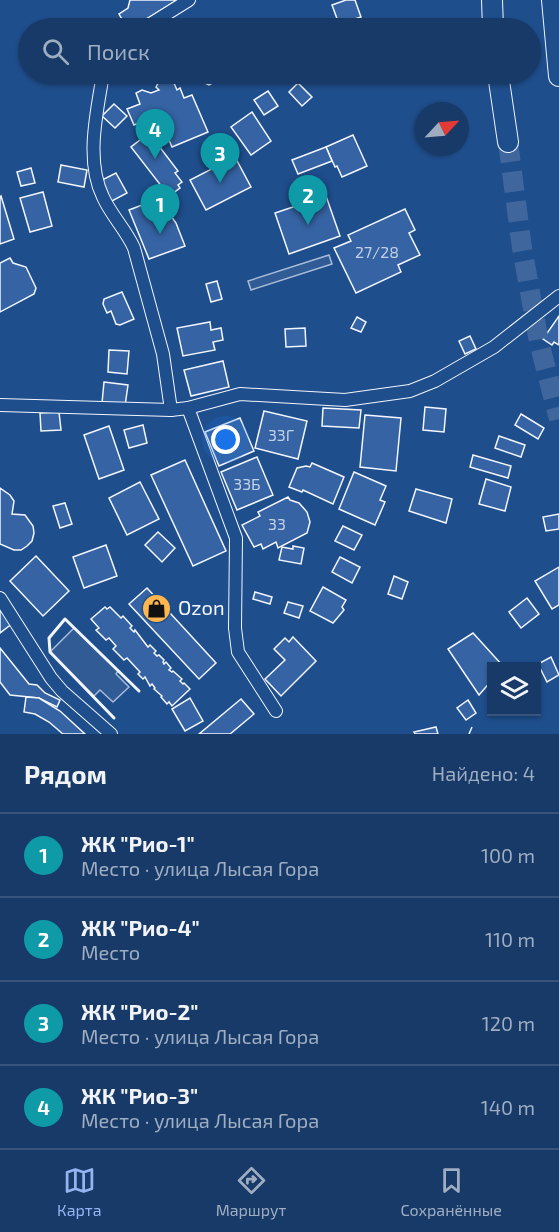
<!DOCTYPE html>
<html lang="ru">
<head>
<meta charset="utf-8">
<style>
	body { margin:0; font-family:"Exo 2",sans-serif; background:#244571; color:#f1f3f6 }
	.controls { position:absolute; right:18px; bottom:18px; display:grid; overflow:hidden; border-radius:0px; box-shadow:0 2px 4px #0004 }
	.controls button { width:54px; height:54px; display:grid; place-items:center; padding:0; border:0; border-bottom:2px solid #36547d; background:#173a69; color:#f1f3f6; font:30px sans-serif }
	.compass { position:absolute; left:415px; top:102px; width:54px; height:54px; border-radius:50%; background:#173a69; box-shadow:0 2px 4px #0004; rotate:64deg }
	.you { position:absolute; left:226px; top:440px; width:21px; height:21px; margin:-15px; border:4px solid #fff; border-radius:50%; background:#1a73e8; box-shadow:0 0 0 9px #1a73e833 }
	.badge { display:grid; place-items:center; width:39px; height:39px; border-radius:50%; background:#95b2f1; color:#fff; font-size:20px; font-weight:700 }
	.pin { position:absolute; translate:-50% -50px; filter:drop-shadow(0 2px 3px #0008) }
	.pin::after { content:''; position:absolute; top:32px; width:21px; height:18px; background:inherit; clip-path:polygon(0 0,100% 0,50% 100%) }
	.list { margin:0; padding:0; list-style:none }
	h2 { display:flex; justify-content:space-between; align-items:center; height:78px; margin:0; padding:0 24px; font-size:26px }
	h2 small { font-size:20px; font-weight:400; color:#9eadc0 }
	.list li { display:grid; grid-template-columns:39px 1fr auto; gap:18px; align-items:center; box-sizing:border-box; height:84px; padding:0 24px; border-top:2px solid #36547d }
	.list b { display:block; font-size:22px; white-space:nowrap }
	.list p { margin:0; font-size:20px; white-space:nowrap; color:#9eadc0 }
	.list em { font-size:20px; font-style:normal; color:#9eadc0 }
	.icon { flex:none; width:33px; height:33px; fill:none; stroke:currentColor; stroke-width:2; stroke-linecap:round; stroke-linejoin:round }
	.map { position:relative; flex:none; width:559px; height:734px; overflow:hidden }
	.search { position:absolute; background:#173a69; box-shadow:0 2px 4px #0004; left:18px; right:18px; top:18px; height:66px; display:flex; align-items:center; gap:15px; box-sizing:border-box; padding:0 21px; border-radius:33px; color:#9eadc0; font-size:22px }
	.sheet { height:414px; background:#173a69 }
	nav { display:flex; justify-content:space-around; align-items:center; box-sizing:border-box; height:84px; border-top:2px solid #36547d; background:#173a69; font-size:16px; color:#9eadc0 }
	nav a { display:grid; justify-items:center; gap:3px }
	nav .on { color:#95b2f1 }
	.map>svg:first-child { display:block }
</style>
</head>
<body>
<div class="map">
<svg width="559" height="734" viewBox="0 0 559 734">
	<rect width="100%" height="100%" fill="#1f4e8c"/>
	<g fill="#305b95" stroke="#a8bbd7" stroke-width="1.5">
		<polygon points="329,255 332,264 251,290 248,281"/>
		<polygon points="74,628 118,671 116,674 129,687 113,702 100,690 94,696 50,652"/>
	</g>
	<g fill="#3563a3" stroke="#f2f6ff" stroke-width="1.5">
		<polygon points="130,0 177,0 137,25 123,21 119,14 128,8"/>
		<polygon points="346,0 355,0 361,17 339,24 332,5"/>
		<polygon points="170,74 177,90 180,88 184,98 192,95 208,132 172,147 162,123 154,126 151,118 134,125 127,109 140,104 136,93 142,90 151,93 159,90 156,87 161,78"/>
		<polygon points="194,74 238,74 228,80 218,80 209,85 194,78"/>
		<polygon points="298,83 312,97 302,106 289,92"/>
		<polygon points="268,91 278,106 264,115 254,100"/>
		<polygon points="114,104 127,116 115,128 102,116"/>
		<polygon points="252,112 271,141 251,155 231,127"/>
		<polygon points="149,133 178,171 175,173 182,182 178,185 180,188 169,196 131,147"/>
		<polygon points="353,135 367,166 342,177 337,166 335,167 326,147"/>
		<polygon points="326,147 332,161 298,174 292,160"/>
		<polygon points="235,157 251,187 206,210 190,180"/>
		<polygon points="61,165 87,170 84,187 58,182"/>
		<polygon points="31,168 35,183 21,186 17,172"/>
		<polygon points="116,173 127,193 110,202 100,181"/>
		<polygon points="43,192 52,226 30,232 20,198"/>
		<polygon points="1,196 14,239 0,244 0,197"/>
		<polygon points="326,196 340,236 289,254 275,213"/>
		<polygon points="155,200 164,206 176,223 185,246 149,259 129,210"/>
		<polygon points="405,209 415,230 409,233 420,255 398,265 401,272 356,293 334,248 351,241 348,235"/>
		<polygon points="10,258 13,263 26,267 36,288 34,294 0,312 0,263"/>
		<polygon points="217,281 222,299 211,302 206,284"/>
		<polygon points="122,292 134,319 120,325 116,324 111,311 107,313 103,304 104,299"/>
		<polygon points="559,316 559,345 554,342 552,345 543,339"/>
		<polygon points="357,317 366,322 361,332 351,328"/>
		<polygon points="210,322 211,330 221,328 223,340 213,342 215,350 183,356 177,328"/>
		<polygon points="305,328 306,346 286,347 285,329"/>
		<polygon points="470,336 476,349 465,354 459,341"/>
		<polygon points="109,350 129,351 127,374 108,372"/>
		<polygon points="223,361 229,387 191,396 184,370"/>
		<polygon points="104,382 128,385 125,406 102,403"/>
		<polygon points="425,407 446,409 444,432 423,430"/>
		<polygon points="323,408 361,410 359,428 322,426"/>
		<polygon points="264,411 307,421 298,459 255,448"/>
		<polygon points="59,412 61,430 41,431 40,413"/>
		<polygon points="521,414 544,428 538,439 515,425"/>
		<polygon points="365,415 401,418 396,471 360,467"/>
		<polygon points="240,418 254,451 219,466 205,432"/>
		<polygon points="143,425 147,443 129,448 124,430"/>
		<polygon points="109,426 124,470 99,479 84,435"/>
		<polygon points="499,436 525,445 521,457 495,448"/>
		<polygon points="473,455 511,466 508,478 470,467"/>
		<polygon points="257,457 273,495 237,510 221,472"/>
		<polygon points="185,460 226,551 193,566 151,475"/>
		<polygon points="312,463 344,477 333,504 303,490 302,492 289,487 297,468 306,466 310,467"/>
		<polygon points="354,472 386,486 380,500 385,502 375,525 339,509"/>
		<polygon points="486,479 511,487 505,511 479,504"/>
		<polygon points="140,482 159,519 127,535 109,498"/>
		<polygon points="0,488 10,495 14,501 12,514 25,515 33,526 34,533 32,541 27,546 21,550 14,550 0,544"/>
		<polygon points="416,489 452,499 446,523 409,511"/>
		<polygon points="288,497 290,500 299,503 307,512 310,522 307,533 278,548 276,542 263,549 261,544 254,547 242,525 260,516 258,512"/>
		<polygon points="65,503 72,524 60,528 53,506"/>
		<polygon points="559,514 559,529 546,531 543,517"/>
		<polygon points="343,526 362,535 354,550 335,541"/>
		<polygon points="158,532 175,548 162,562 145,545"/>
		<polygon points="106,545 117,576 84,588 73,557"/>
		<polygon points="293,546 304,548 301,564 279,560 282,547 293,549"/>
		<polygon points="36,556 69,591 43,616 10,581"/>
		<polygon points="340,557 360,567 352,583 332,572"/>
		<polygon points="559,567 559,605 552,609 535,581"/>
		<polygon points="394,576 408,582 402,599 388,594"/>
		<polygon points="323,587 346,600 342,607 344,610 333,623 310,611"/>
		<polygon points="147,588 216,663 199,679 129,604"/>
		<polygon points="255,592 272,597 270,604 253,599"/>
		<polygon points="527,598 539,614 521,628 509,612"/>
		<polygon points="288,602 303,606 299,618 284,613"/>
		<polygon points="105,607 107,609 110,607 121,618 123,616 132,626 130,628 134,632 135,630 148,647 150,645 156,651 154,653 157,656 159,655 164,660 163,662 164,664 166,662 171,668 169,670 172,672 173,671 182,679 180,681 183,684 184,683 190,689 172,706 169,702 167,704 161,697 162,696 154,689 155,688 152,684 150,686 145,677 143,679 138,674 140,672 127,658 124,660 113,649 116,646 109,638 106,640 96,630 99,628 91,619"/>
		<polygon points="2,610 13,623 0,633 0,612"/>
		<polygon points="473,633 503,666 492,666 492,680 479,695 448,649"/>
		<polygon points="293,637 316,661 281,696 265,679 285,660 274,649 285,638 289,642"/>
		<polygon points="0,648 29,684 37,685 45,693 60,700 57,707 39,698 10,695 0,682"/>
		<polygon points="551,657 559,675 547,682 538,664"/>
		<polygon points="26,697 39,698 60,711 85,734 63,734 49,722 35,714 24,712"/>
		<polygon points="190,698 203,721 185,731 172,709"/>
		<polygon points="241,699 254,714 230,734 199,734"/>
		<polygon points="468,700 476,713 466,720 457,708"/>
		<polygon points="436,727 438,734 415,734 414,732"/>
	</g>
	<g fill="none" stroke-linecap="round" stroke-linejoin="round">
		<polyline stroke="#3f679d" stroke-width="20" stroke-dasharray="20 10" stroke-linecap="butt" points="508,142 522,248 539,342 559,419"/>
		<defs>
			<g id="minor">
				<polyline points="144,28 189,0"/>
				<path d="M103,74C97,112 85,160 103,197C111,215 126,230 134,248L163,354L171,410"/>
				<polyline points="0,405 171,410 188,408 240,394 345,400 410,391 435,381 494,347 559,296"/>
				<polyline points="188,408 236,538 235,628 238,652 276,711"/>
				<polyline points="0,598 51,678 62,691 111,734"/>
			</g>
			<g id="primary">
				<polyline points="492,0 493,28"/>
				<polyline points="552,0 559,76"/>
				<polyline points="498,74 508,142"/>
			</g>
		</defs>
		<use href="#minor" stroke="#f2f6ff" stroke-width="14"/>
		<use href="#primary" stroke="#f2f6ff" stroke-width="22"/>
		<use href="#minor" stroke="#1f4e8c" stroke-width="12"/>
		<use href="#primary" stroke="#1f4e8c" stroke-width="20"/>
		<polyline stroke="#f2f6ff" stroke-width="1.5" stroke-dasharray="8 3" stroke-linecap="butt" points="469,734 472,727"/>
		<polyline stroke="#f2f6ff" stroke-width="3" points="114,718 50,652 49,638 65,619 139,691"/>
	</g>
	<defs>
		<symbol id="shop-disc" viewBox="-11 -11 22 22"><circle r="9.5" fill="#ffb74d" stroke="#1f4e8c"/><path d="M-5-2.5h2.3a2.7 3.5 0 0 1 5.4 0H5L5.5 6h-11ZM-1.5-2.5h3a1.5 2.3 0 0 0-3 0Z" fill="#111"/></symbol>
	</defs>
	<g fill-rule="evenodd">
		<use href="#shop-disc" x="140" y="592" width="33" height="33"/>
	</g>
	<g text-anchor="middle" stroke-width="4.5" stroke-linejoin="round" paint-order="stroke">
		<g font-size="16" fill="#c3d1e8">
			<text x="377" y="258">27/28</text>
			<text x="281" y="441">33Г</text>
			<text x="247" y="490">33Б</text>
			<text x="277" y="530">33</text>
		</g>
		<g font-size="20" fill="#f2f6ff" stroke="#1f4e8c" text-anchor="start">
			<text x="178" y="615">Ozon</text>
		</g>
	</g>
</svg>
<div class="controls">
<button><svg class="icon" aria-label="layers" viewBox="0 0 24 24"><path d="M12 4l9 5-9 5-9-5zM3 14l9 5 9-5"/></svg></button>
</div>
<svg class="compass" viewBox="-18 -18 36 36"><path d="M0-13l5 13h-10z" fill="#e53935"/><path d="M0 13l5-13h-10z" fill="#9eadc0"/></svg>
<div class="you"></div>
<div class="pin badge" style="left:160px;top:234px;background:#0f9aa8">1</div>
<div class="pin badge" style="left:308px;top:225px;background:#0f9aa8">2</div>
<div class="pin badge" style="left:220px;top:183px;background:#0f9aa8">3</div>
<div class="pin badge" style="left:155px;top:159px;background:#0f9aa8">4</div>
<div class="search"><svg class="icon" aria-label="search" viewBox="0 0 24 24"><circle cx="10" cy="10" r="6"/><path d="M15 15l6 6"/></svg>Поиск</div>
</div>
<section class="sheet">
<h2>Рядом<small>Найдено: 4</small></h2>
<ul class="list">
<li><span class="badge" style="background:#0f9aa8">1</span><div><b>ЖК &quot;Рио-1&quot;</b><p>Место · улица Лысая Гора</p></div><em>100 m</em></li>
<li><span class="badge" style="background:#0f9aa8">2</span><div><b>ЖК &quot;Рио-4&quot;</b><p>Место</p></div><em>110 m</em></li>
<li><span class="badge" style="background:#0f9aa8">3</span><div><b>ЖК &quot;Рио-2&quot;</b><p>Место · улица Лысая Гора</p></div><em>120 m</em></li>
<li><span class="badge" style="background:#0f9aa8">4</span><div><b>ЖК &quot;Рио-3&quot;</b><p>Место · улица Лысая Гора</p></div><em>140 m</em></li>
</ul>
</section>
<nav>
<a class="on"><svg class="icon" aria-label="map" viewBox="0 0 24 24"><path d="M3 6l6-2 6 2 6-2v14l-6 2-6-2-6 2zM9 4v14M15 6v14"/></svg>Карта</a>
<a><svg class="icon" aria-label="directions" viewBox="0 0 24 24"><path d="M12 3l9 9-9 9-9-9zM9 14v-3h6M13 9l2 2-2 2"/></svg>Маршрут</a>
<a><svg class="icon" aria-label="saved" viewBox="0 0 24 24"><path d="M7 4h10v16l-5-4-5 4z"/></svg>Сохранённые</a>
</nav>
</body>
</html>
